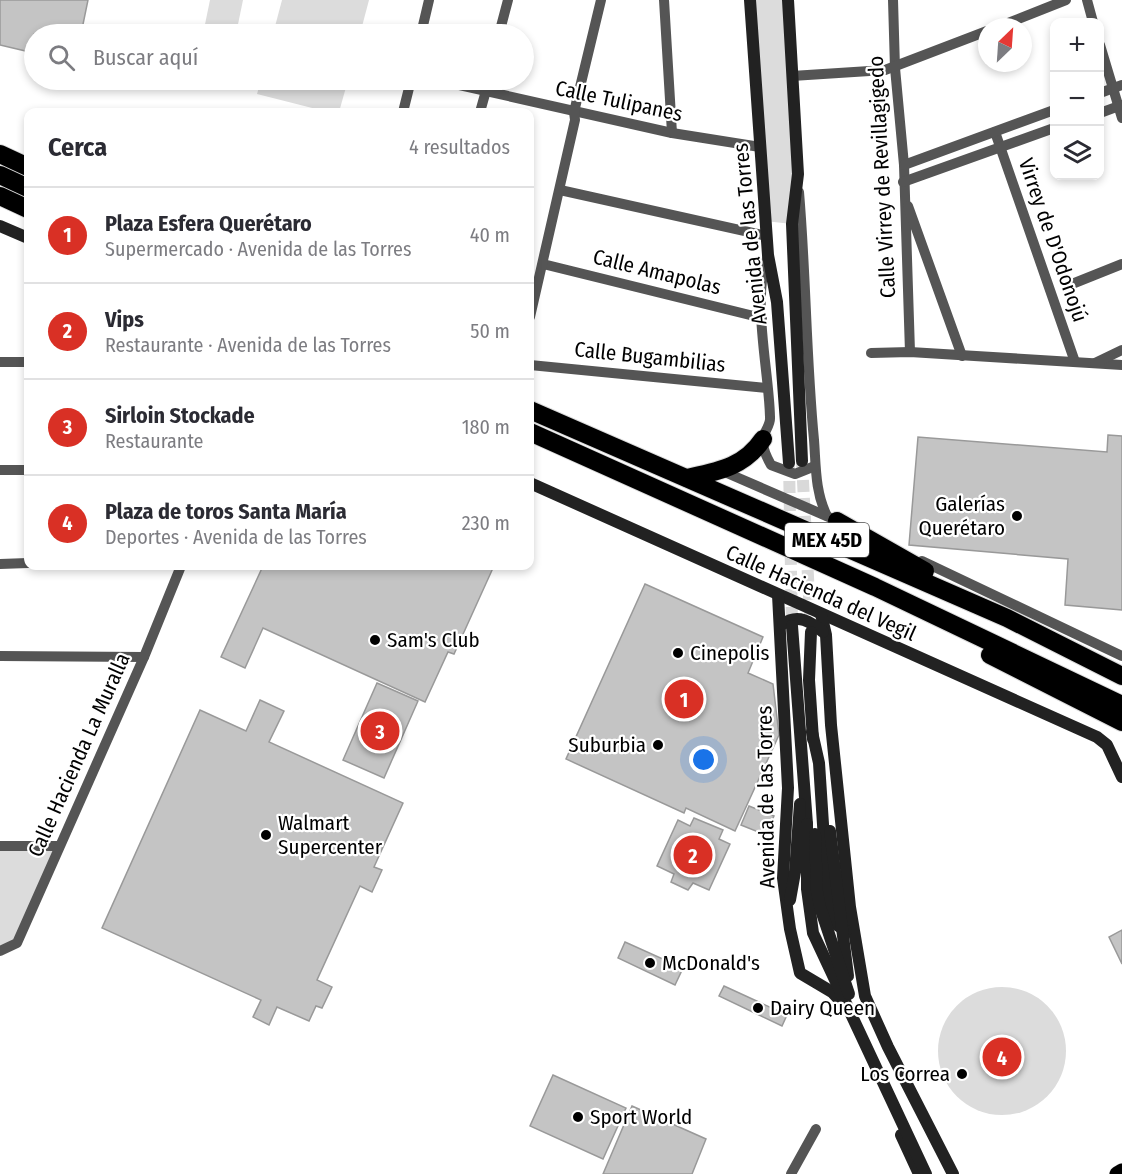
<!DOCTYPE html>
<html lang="es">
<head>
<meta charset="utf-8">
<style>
	body { margin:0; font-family:"Fira Sans Condensed",sans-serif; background:#f7f7f7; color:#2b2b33 }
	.controls { position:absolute; right:18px; top:18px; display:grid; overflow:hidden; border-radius:12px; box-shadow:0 3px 9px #0003 }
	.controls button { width:54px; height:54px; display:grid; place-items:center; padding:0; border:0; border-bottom:2px solid #e1e1e2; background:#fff; color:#2b2b33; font:30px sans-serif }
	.compass { position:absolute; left:978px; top:18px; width:54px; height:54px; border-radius:50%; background:#fff; box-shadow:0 3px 9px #0003; rotate:25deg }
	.you { position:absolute; left:704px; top:760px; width:21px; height:21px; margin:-15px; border:4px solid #fff; border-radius:50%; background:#1a73e8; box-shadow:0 0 0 9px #1a73e833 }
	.badge { display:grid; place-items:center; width:39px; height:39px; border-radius:50%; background:#d93025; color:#fff; font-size:20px; font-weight:700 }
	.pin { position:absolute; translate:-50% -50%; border:3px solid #fff; box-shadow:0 2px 6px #0006 }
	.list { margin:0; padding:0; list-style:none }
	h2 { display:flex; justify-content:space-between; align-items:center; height:78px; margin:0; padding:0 24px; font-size:26px }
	h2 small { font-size:20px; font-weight:400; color:#7c7c81 }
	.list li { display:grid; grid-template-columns:39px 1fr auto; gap:18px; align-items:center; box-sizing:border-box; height:96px; padding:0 24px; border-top:2px solid #e1e1e2 }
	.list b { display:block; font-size:22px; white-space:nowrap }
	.list p { margin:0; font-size:20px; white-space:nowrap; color:#7c7c81 }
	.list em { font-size:20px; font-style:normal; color:#7c7c81 }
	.icon { flex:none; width:33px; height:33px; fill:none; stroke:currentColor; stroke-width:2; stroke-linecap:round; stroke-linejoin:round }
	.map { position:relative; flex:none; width:1122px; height:1174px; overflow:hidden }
	.search { position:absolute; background:#fff; box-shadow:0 3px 9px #0003; left:24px; top:24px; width:510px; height:66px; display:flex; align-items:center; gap:15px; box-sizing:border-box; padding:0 21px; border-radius:33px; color:#7c7c81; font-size:22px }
	.panel { position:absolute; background:#fff; box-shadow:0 3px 9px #0003; left:24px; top:108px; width:510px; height:462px; border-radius:12px }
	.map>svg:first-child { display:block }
</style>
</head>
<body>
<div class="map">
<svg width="1122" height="1174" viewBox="0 0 1122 1174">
	<rect width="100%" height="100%" fill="#fff"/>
	<g fill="#dcdcdc">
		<polygon points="210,0 243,0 236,34 203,34"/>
		<polygon points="282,0 369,0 360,34 273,34"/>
		<polygon points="750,0 788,0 792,76 792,224 765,221"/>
		<polygon points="261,80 348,80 339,112 328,112 257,94"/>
		<polygon points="0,846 59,846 17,943 0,951"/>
		<circle cx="1002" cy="1051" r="64"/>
	</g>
	<g fill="#c4c4c4" stroke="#999" stroke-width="1.5">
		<polygon points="0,0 88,0 81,34 34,34 34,53 0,45"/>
		<polygon points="1108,435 1122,436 1122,610 1065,605 1068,559 909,545 918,437 1107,452"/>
		<polygon points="263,566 488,566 493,568 454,654 448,652 425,702 263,628 245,668 221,657"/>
		<polygon points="645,584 763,637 748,673 773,684 779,735 735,831 686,808 684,813 566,759"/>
		<polygon points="377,683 418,701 384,778 343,760"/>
		<polygon points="260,700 284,711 269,742 403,803 374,867 382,870 372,892 360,886 317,980 332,987 322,1008 316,1006 309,1021 277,1007 269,1025 253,1017 261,1000 102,928 200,710 246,731"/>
		<polygon points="749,806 774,816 766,835 741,825"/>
		<polygon points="694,818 723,830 719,839 730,844 709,890 693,883 688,890 671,882 674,874 657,866 678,820 690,826"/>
		<polygon points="1122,930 1122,964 1109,937"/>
		<polygon points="625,942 683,968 675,985 618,958"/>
		<polygon points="724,986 787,1015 782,1026 719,996"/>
		<polygon points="553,1075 626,1108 603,1159 530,1126"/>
		<polygon points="632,1106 706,1139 692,1174 603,1174"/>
	</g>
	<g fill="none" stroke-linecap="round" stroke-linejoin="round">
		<g stroke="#d9d9d9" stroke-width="12" stroke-dasharray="12 6" stroke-linecap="butt">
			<polyline points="802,462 810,615"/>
			<polyline points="789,463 792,626"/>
		</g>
		<defs>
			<polyline id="primary" points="1117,1174 1122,1171"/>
			<g id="highway">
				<polyline points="0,154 28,167"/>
				<polyline points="0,175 28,188"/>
				<polyline points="0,196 28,209"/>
				<polyline points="530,410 1007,618 1122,676"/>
				<polyline points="530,432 875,587 1122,705"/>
				<path d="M687,478C719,471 744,467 763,439"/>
				<polyline points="837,521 925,571"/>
				<polyline points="990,655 1122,722"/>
			</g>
		</defs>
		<use href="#primary" stroke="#dbdbdb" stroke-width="16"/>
		<use href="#highway" stroke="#dbdbdb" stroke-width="20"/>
		<g stroke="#555" stroke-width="10">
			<polyline points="664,0 672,133"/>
			<polyline points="893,0 895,68 904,165 910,352"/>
			<polyline points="1087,0 1093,22"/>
			<polyline points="998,27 1066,0"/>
			<polyline points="421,34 429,0"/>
			<polyline points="499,34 508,0"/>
			<polyline points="1100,45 1122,118"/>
			<polyline points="792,76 885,70 987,31"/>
			<polyline points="437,80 672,133 760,147"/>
			<polyline points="1100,93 1122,85"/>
			<polyline points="403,112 411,80"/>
			<polyline points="480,112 489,80"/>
			<polyline points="1100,113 1122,105"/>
			<polyline points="995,132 1075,362"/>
			<polyline points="904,165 1054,110"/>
			<polyline points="903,182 1054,128"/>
			<polyline points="560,190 767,236"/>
			<path d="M799,192C806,274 806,357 814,440C816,466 815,492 827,516"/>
			<polyline points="908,206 962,356"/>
			<path d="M768,255C751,298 769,370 770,417C771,425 764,431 763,439C762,448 767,458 771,465L795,474L815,466"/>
			<polyline points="543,264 762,318"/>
			<polyline points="1072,284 1122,264"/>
			<polyline points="530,317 575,120 574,112 601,0"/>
			<polyline points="871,353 910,352 1122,365"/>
			<polyline points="0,362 28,362"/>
			<polyline points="1095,363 1122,350"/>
			<polyline points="530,365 767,388"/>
			<polyline points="0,470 28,470"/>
			<polyline points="720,470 840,522"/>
			<polyline points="922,561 1122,656"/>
			<polyline points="0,564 28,563"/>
			<polyline points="0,656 144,657"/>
			<polyline points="0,846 59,846"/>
			<polyline points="0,951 17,943 144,657 181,566"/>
			<polyline points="791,1174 816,1129"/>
		</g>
		<g stroke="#222" stroke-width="12">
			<polyline points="750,0 768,255 777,302 789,463"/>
			<polyline points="788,0 798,174 792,224 802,461"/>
			<polyline points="0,226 28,238"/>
			<polyline points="530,483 1097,737 1107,745 1122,777"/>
			<polyline points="778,595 788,788 783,878 790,929 800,973 832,992 845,1006"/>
			<polyline points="821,614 826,635 831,725 850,907 865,996 888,1047 953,1174"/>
			<path d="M783,624C798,613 811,622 823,632"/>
			<polyline points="792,626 807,824"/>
			<polyline points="811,632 809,680 813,739"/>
			<polyline points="812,732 819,763 828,901 837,925 846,931"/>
			<polyline points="790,900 795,872 800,804"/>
			<polyline points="901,1135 919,1174"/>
		</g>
		<use href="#primary" stroke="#000" stroke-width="15"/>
		<use href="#highway" stroke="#000" stroke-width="18"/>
		<g stroke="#222" stroke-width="12">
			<polyline points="807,824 807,889 813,933 926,1174"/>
			<polyline points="830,831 848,976"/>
			<polyline points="815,834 817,892 820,907 849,994"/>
		</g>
	</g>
	<g fill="#000" stroke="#fff" stroke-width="2">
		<circle cx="1017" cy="516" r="6"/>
		<circle cx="375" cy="640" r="6"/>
		<circle cx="678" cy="653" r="6"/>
		<circle cx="658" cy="745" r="6"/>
		<circle cx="266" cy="835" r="6"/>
		<circle cx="650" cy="963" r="6"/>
		<circle cx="758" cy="1008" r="6"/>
		<circle cx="962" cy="1074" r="6"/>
		<circle cx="578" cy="1117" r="6"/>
	</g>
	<g text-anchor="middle" stroke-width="4.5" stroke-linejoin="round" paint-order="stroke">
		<rect fill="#fff" stroke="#4c4c4c" stroke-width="1.5" x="785" y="523" width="84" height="34" rx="4.5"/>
		<g font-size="20" font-weight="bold" fill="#000">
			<text x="827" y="547">MEX 45D</text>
		</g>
		<g font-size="21" fill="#000" stroke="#fff">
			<text transform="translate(619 101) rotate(12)" y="7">Calle Tulipanes</text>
			<text transform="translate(882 177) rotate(-93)" y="7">Calle Virrey de Revillagigedo</text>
			<text transform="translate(750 234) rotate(-96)" y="7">Avenida de las Torres</text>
			<text transform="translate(1053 240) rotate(71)" y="7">Virrey de D'Odonojú</text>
			<text transform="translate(657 272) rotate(14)" y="7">Calle Amapolas</text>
			<text transform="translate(650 357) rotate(6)" y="7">Calle Bugambilias</text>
			<text transform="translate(821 593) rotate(24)" y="7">Calle Hacienda del Vegil</text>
			<text transform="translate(79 755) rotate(-66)" y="7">Calle Hacienda La Muralla</text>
			<text transform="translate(766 797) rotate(-91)" y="7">Avenida de las Torres</text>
		</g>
		<g font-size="21" fill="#000" stroke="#fff" text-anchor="start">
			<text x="1005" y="511" text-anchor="end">Galerías<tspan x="1005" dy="24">Querétaro</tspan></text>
			<text x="387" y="647">Sam's Club</text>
			<text x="690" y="660">Cinepolis</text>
			<text x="646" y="752" text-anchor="end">Suburbia</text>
			<text x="278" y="830">Walmart<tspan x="278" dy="24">Supercenter</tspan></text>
			<text x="662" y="970">McDonald's</text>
			<text x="770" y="1015">Dairy Queen</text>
			<text x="950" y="1081" text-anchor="end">Los Correa</text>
			<text x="590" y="1124">Sport World</text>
		</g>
	</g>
</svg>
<div class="controls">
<button>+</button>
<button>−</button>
<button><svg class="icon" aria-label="layers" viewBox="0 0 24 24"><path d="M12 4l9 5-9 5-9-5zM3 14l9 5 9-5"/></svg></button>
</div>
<svg class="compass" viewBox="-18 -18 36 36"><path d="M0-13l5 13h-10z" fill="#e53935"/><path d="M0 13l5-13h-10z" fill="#7c7c81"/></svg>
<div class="you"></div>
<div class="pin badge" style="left:684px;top:699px">1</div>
<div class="pin badge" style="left:693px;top:855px">2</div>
<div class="pin badge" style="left:380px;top:731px">3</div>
<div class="pin badge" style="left:1002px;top:1057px">4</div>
<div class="search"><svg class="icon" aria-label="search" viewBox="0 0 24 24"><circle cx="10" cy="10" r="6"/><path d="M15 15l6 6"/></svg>Buscar aquí</div>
<section class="panel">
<h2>Cerca<small>4 resultados</small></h2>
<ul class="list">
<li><span class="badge">1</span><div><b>Plaza Esfera Querétaro</b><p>Supermercado · Avenida de las Torres</p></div><em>40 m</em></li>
<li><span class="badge">2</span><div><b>Vips</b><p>Restaurante · Avenida de las Torres</p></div><em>50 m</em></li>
<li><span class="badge">3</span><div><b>Sirloin Stockade</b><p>Restaurante</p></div><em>180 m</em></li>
<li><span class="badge">4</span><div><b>Plaza de toros Santa María</b><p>Deportes · Avenida de las Torres</p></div><em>230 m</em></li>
</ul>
</section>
</div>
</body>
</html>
